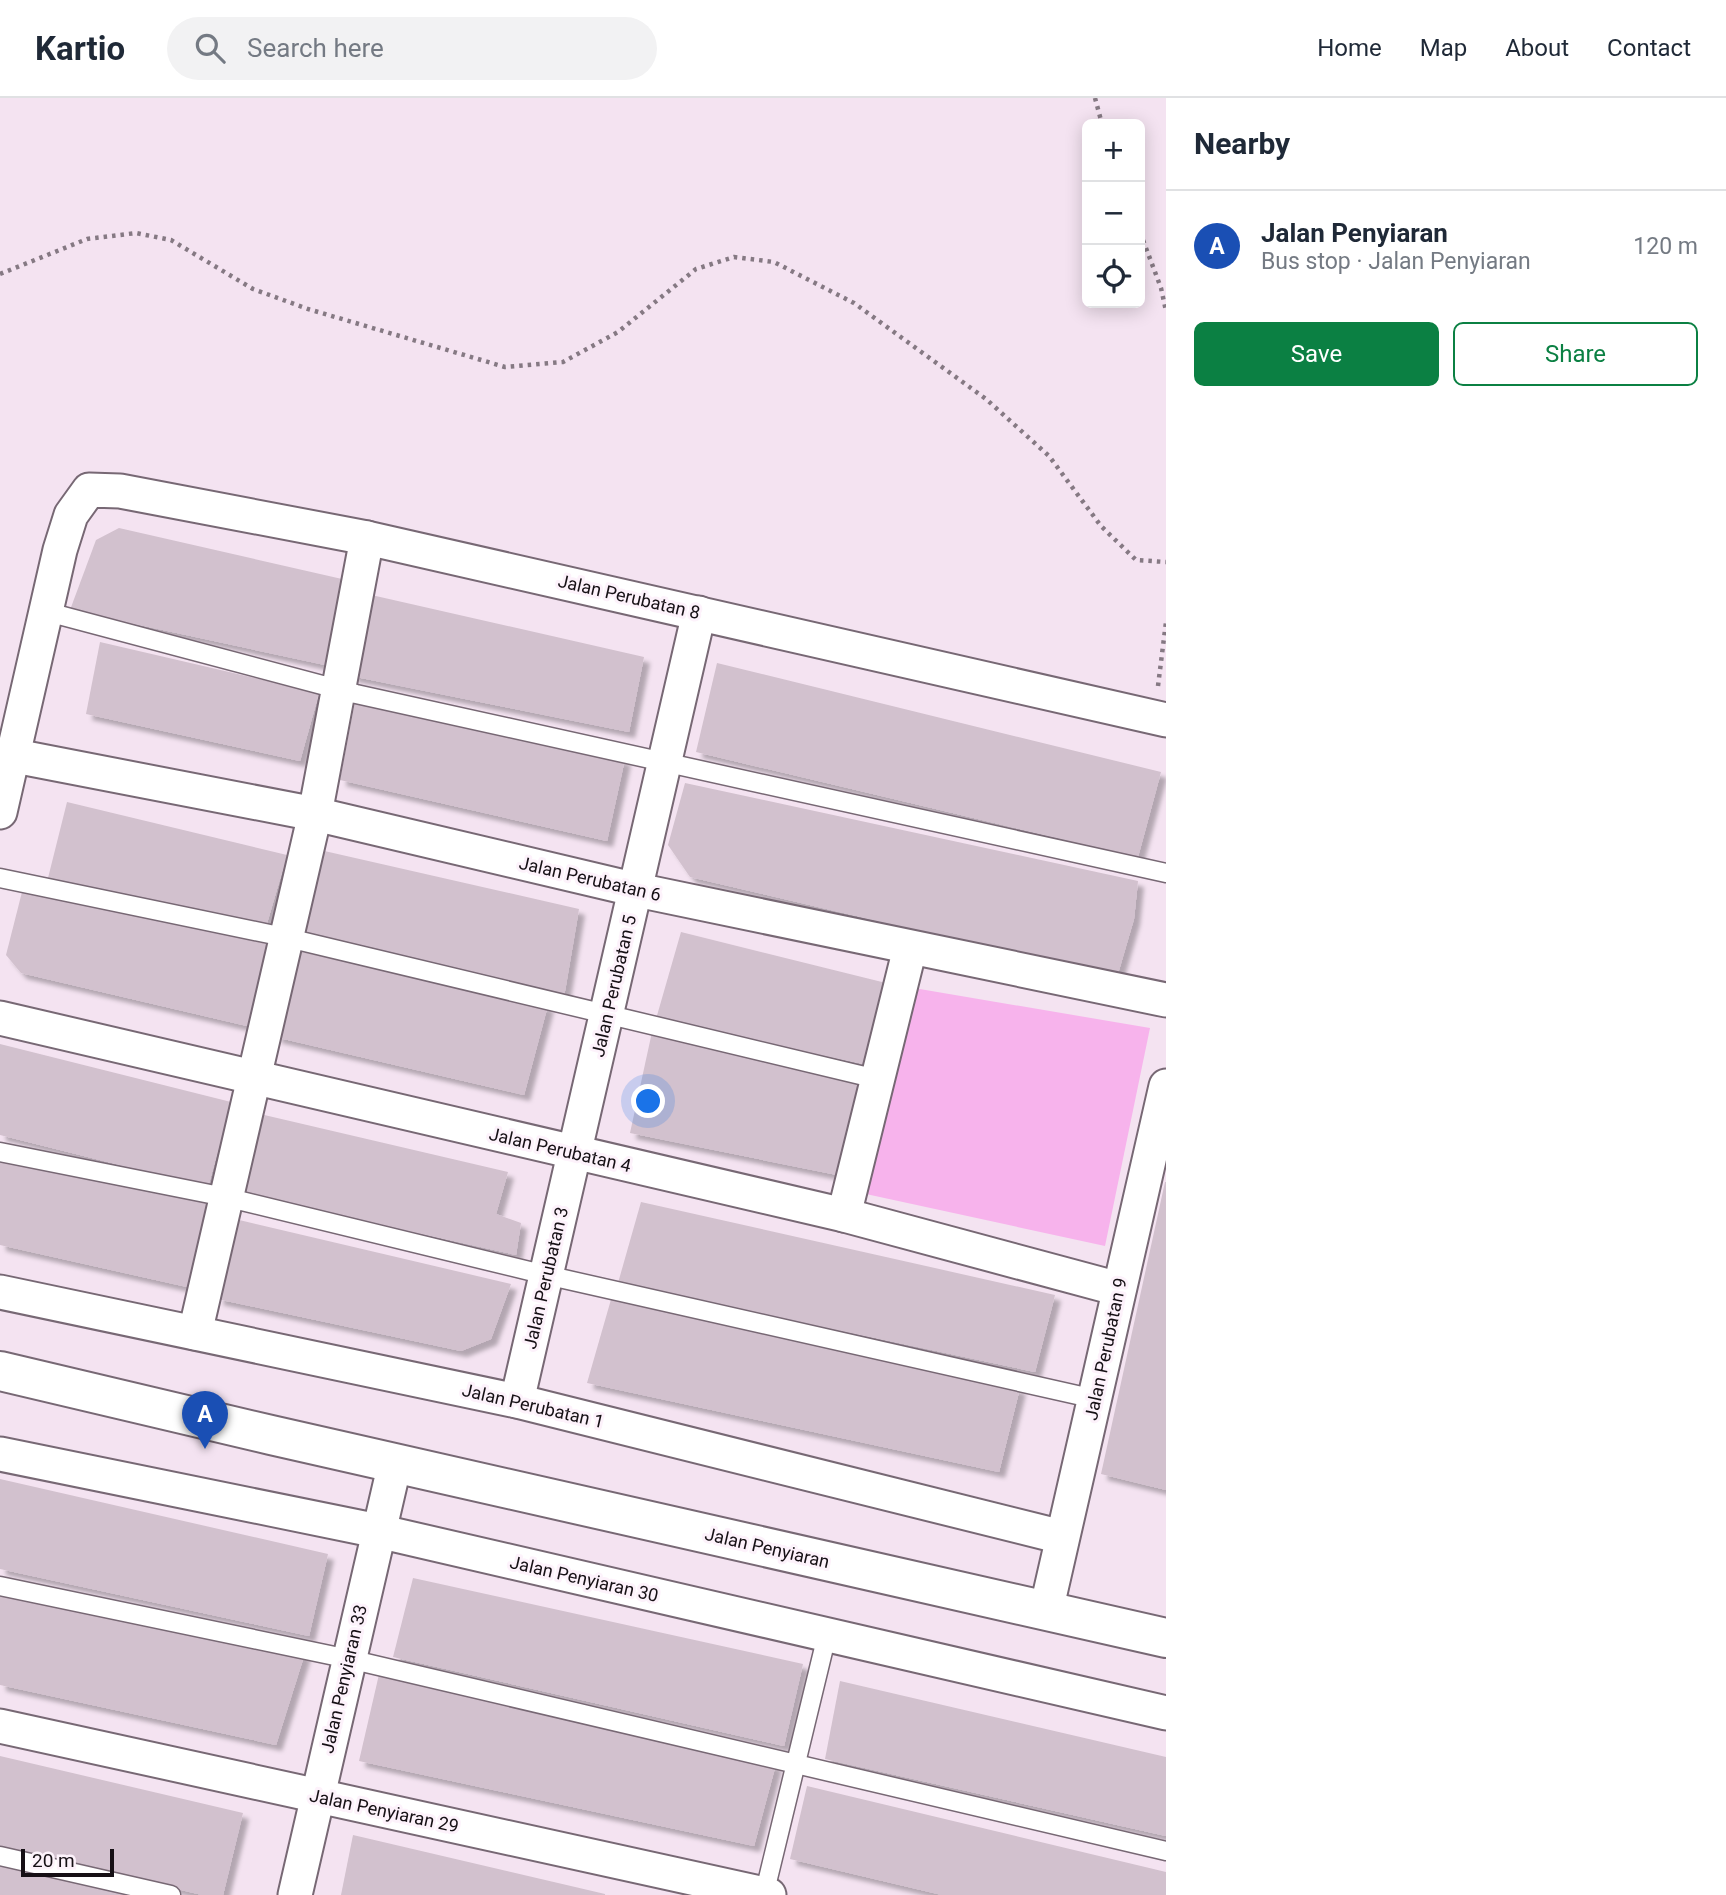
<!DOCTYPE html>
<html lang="en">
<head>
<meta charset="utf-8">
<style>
	body { margin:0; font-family:Roboto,sans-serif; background:#f2f2f3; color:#1f2937 }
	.controls { position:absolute; right:21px; top:21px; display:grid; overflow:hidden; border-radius:10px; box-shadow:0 4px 18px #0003 }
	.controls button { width:63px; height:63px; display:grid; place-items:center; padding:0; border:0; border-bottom:2px solid #e0e1e3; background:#fff; color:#1f2937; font:35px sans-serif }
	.scale { position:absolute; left:21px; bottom:18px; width:93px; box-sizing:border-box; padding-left:7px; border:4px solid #161015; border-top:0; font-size:19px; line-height:24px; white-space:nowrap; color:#161015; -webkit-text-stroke:5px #fdf2fb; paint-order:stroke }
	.you { position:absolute; left:649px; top:1004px; width:24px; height:24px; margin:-18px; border:5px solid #fff; border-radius:50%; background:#1a73e8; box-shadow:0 0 0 10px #1a73e833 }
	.badge { display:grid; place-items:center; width:46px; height:46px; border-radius:50%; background:#0b8043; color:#fff; font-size:23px; font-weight:700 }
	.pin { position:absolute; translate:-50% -58px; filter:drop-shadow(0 2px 4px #0008) }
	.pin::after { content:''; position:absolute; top:37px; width:24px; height:21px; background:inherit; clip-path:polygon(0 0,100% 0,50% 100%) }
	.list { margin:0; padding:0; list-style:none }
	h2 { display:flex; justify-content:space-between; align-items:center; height:91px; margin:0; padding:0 28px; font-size:30px }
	h2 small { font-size:23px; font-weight:400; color:#747a83 }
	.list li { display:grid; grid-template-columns:46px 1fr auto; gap:21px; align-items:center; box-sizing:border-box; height:112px; padding:0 28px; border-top:2px solid #e0e1e3 }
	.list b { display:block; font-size:26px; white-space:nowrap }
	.list p { margin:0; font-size:23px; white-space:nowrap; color:#747a83 }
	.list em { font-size:23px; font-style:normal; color:#747a83 }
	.actions { display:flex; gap:14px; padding:21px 28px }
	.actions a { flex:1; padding:16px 0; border:2px solid #0b8043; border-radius:10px; text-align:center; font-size:24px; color:#0b8043 }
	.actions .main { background:#0b8043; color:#fff }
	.icon { flex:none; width:38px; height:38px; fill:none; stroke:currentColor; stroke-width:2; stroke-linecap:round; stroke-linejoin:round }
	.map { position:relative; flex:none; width:1166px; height:1797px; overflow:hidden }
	header { display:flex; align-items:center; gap:42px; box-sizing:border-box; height:98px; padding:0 35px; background:#fff; border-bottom:2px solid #e0e1e3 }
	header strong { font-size:33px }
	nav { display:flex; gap:38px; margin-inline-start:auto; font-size:24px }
	.search { width:490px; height:63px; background:#f2f2f3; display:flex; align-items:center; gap:18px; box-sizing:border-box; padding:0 24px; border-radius:38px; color:#747a83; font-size:26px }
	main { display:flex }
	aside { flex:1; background:#fff }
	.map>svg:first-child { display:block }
</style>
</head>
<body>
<header>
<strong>Kartio</strong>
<div class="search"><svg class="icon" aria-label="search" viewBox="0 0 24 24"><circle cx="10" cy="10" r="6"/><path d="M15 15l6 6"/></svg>Search here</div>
<nav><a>Home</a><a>Map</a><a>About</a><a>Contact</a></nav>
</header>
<main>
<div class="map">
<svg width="1166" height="1797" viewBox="0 0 1166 1797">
	<defs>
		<filter id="shadow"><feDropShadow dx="6" dy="6" stdDeviation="2" flood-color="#0004"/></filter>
	</defs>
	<rect width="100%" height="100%" fill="#f4e3f1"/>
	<polygon fill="#f7b3ec" points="908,889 1150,930 1105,1148 866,1096"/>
	<g fill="#d2c1ce" filter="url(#shadow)">
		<polygon points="119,430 342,481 325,567 70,512 96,442"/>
		<polygon points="367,496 644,559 629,634 351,578"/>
		<polygon points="100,544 319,595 300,663 86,616"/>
		<polygon points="717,565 1161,674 1138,759 696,654"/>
		<polygon points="355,604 625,661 607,743 340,682"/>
		<polygon points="685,685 1138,783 1134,821 1117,879 690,779 668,747"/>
		<polygon points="67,704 287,757 265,832 48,780"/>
		<polygon points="320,752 579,811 564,899 302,838"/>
		<polygon points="23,790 267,846 247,928 21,875 6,857"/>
		<polygon points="681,834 886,885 873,968 656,921"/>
		<polygon points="297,853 548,907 524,997 275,939"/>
		<polygon points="652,934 869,986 847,1079 630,1035"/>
		<polygon points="0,946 231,1004 208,1089 0,1037"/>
		<polygon points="260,1016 508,1074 496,1116 521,1125 516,1157 245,1096"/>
		<polygon points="0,1061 208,1105 187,1189 0,1147"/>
		<polygon points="1165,1084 1166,1084 1166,1392 1101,1376"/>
		<polygon points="641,1104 1055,1197 1035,1274 618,1185"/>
		<polygon points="235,1121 511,1186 491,1241 461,1253 217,1201"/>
		<polygon points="612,1198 1020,1290 999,1374 587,1285"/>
		<polygon points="0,1381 328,1456 309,1538 0,1471"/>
		<polygon points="413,1480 803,1566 784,1648 393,1559"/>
		<polygon points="0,1491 305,1555 276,1647 0,1587"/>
		<polygon points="380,1572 776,1666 754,1748 359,1663"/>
		<polygon points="840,1583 1166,1659 1166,1738 825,1661"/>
		<polygon points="0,1658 243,1715 223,1797 202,1797 0,1748"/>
		<polygon points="807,1688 1166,1774 1166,1797 942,1797 790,1761"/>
		<polygon points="353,1737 605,1796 605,1797 341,1797"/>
		<polygon points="0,1766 140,1797 0,1797"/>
	</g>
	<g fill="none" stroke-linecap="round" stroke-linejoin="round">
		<defs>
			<g id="lane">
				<polyline points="44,513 356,596 1166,775"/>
				<polyline points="0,780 284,839 877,981"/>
				<polyline points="0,1054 225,1099 546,1177 1095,1301"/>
				<polyline points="0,1488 349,1561 1166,1753"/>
				<polyline points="0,1758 171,1797"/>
				<polyline points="764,1797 827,1537"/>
			</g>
			<g id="street">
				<polyline points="15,658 315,716 637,792 1166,902"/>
				<polyline points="0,714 60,452 71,417 89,392 120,393 367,440 1166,622"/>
				<polyline points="0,920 844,1117 1119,1191"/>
				<polyline points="844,1117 910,850"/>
				<polyline points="0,1194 517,1303 1062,1439"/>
				<polyline points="195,1235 315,716 367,440"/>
				<polyline points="517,1303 699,515"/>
				<polyline points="0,1356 378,1433 1166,1615"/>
				<polyline points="1046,1513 1166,988"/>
				<polyline points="0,1628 769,1797"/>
				<polyline points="295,1797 395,1365"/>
			</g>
			<polyline id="secondary" points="0,1273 271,1337 1166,1540"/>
		</defs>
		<use href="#lane" stroke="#776874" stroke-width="21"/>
		<use href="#street" stroke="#776874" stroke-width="37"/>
		<use href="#secondary" stroke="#776874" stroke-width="42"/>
		<g stroke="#857983" stroke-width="4.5" stroke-dasharray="3.5 5" stroke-linecap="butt">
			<polyline points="1095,0 1102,26"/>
			<polyline points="1140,134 1161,190 1166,213"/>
			<polyline points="0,176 87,141 136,135 171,142 253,191 308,211 505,269 563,264 618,234 696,171 734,159 774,164 854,205 986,301 1049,358 1101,428 1136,462 1166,464"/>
			<polyline points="1158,588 1166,524"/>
		</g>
		<use href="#lane" stroke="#fff" stroke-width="18"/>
		<use href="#street" stroke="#fff" stroke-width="33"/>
		<use href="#secondary" stroke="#fff" stroke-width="38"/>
	</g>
	<g text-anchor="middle" stroke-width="6" stroke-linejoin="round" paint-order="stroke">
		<g font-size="18" fill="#161015" stroke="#fdf2fb">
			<text transform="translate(629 499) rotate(13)" y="6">Jalan Perubatan 8</text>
			<text transform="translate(590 781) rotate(13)" y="6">Jalan Perubatan 6</text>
			<text transform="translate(614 888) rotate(-77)" y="6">Jalan Perubatan 5</text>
			<text transform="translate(560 1052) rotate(13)" y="6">Jalan Perubatan 4</text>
			<text transform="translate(546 1180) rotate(-77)" y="6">Jalan Perubatan 3</text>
			<text transform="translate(1106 1251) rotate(-78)" y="6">Jalan Perubatan 9</text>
			<text transform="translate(533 1308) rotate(13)" y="6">Jalan Perubatan 1</text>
			<text transform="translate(767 1450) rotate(13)" y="6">Jalan Penyiaran</text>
			<text transform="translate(584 1481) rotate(13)" y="6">Jalan Penyiaran 30</text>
			<text transform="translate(344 1581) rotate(-77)" y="6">Jalan Penyiaran 33</text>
			<text transform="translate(384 1713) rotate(12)" y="6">Jalan Penyiaran 29</text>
		</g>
	</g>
</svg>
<div class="controls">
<button>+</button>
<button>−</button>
<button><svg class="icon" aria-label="locate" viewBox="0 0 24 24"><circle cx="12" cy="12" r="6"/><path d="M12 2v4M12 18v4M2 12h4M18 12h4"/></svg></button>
</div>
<div class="scale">20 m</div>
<div class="you"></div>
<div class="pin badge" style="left:205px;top:1351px;background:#1a4fb4">A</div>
</div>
<aside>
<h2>Nearby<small></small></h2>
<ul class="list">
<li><span class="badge" style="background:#1a4fb4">A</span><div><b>Jalan Penyiaran</b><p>Bus stop · Jalan Penyiaran</p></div><em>120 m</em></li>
</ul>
<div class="actions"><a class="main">Save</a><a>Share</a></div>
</aside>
</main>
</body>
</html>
